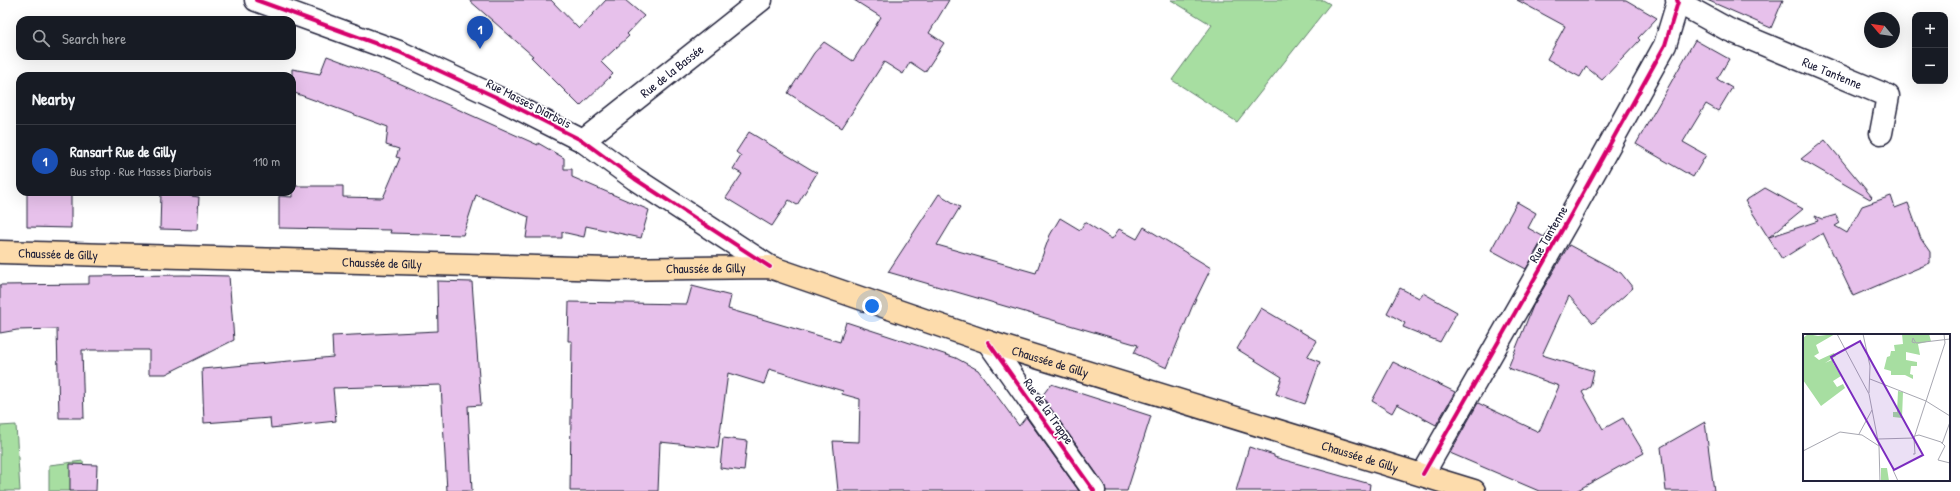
<!DOCTYPE html>
<html lang="en">
<head>
<meta charset="utf-8">
<style>
	body { margin:0; font-family:"Patrick Hand",sans-serif; background:#242831; color:#f1f3f6 }
	.controls { position:absolute; right:12px; top:12px; display:grid; overflow:hidden; border-radius:8px; box-shadow:0 4px 16px #0002 }
	.controls button { width:36px; height:36px; display:grid; place-items:center; padding:0; border:0; border-bottom:1px solid #363941; background:#171b24; color:#f1f3f6; font:20px sans-serif }
	.compass { position:absolute; left:1864px; top:12px; width:36px; height:36px; border-radius:50%; background:#171b24; box-shadow:0 4px 16px #0002; rotate:299deg }
	.you { position:absolute; left:872px; top:306px; width:14px; height:14px; margin:-10px; border:3px solid #fff; border-radius:50%; background:#1a73e8; box-shadow:0 0 0 6px #1a73e833 }
	.badge { display:grid; place-items:center; width:26px; height:26px; border-radius:50%; background:#c8321e; color:#fff; font-size:13px; font-weight:700 }
	.pin { position:absolute; translate:-50% -33px; filter:drop-shadow(0 1px 2px #0008) }
	.pin::after { content:''; position:absolute; top:21px; width:14px; height:12px; background:inherit; clip-path:polygon(0 0,100% 0,50% 100%) }
	.list { margin:0; padding:0; list-style:none }
	h2 { display:flex; justify-content:space-between; align-items:center; height:52px; margin:0; padding:0 16px; font-size:17px }
	h2 small { font-size:13px; font-weight:400; color:#9ea1a6 }
	.list li { display:grid; grid-template-columns:26px 1fr auto; gap:12px; align-items:center; box-sizing:border-box; height:72px; padding:0 16px; border-top:1px solid #363941 }
	.list b { display:block; font-size:15px; white-space:nowrap }
	.list p { margin:0; font-size:13px; white-space:nowrap; color:#9ea1a6 }
	.list em { font-size:13px; font-style:normal; color:#9ea1a6 }
	.icon { flex:none; width:22px; height:22px; fill:none; stroke:currentColor; stroke-width:2; stroke-linecap:round; stroke-linejoin:round }
	.map { position:relative; flex:none; width:1960px; height:491px; overflow:hidden }
	.search { position:absolute; background:#171b24; box-shadow:0 4px 16px #0002; left:16px; top:16px; width:280px; height:44px; display:flex; align-items:center; gap:10px; box-sizing:border-box; padding:0 14px; border-radius:12px; color:#9ea1a6; font-size:15px }
	.panel { position:absolute; background:#171b24; box-shadow:0 4px 16px #0002; left:16px; top:72px; width:280px; height:124px; border-radius:12px }
	.map>svg:first-child { display:block }
</style>
</head>
<body>
<div class="map">
<svg width="1960" height="491" viewBox="0 0 1960 491">
	<rect width="100%" height="100%" fill="#fff"/>
	<filter id="ink" filterUnits="userSpaceOnUse"><feTurbulence type="fractalNoise" baseFrequency=".025" numOctaves="2"/><feDisplacementMap in="SourceGraphic" scale="8" xChannelSelector="R" yChannelSelector="G"/><feConvolveMatrix kernelMatrix="1 2 1 2 8 2 1 2 1" color-interpolation-filters="sRGB"/></filter>
	<g filter="url(#ink)">
		<g fill="#a7dea1" stroke="#64806e">
			<polygon points="1171,0 1323,0 1330,4 1237,122 1172,80 1212,25"/>
			<polygon points="16,425 20,491 0,491 0,426"/>
			<polygon points="83,461 86,491 49,491 49,465"/>
		</g>
		<g fill="#e7c1eb" stroke="#22223b">
			<polygon points="469,0 551,0 579,29 606,0 625,0 644,16 627,34 629,36 601,62 613,74 580,106 531,57 533,56"/>
			<polygon points="854,0 949,0 929,33 944,43 925,72 910,62 903,74 884,62 842,128 788,93 814,53 824,42 853,61 881,17"/>
			<polygon points="1517,0 1626,0 1657,18 1638,38 1640,40 1602,80 1586,67 1580,77 1547,59 1565,26"/>
			<polygon points="1707,0 1783,0 1771,28"/>
			<polygon points="1695,40 1729,59 1717,79 1732,88 1718,111 1706,104 1683,142 1706,155 1693,177 1636,144"/>
			<polygon points="327,56 399,83 538,145 538,143 564,158 564,169 572,169 572,177 649,210 641,238 586,226 584,237 562,232 562,238 526,238 529,217 476,195 463,235 390,233 391,230 279,228 279,196 292,197 292,186 343,186 343,197 383,198 400,158 396,157 399,149 386,145 388,127 292,92 292,69 320,74"/>
			<polygon points="749,132 817,173 797,205 789,200 772,226 726,198 742,174 733,169 741,156 736,152"/>
			<polygon points="1825,140 1872,197 1870,199 1801,159"/>
			<polygon points="1765,188 1803,209 1769,237 1818,221 1815,216 1822,219 1836,215 1840,223 1835,226 1847,233 1862,206 1891,196 1895,208 1908,203 1921,239 1930,252 1930,263 1853,296 1823,233 1782,259 1745,201"/>
			<polygon points="27,192 71,192 71,228 27,227"/>
			<polygon points="161,192 185,192 185,195 199,197 197,230 160,229"/>
			<polygon points="939,194 960,207 937,245 1036,273 1050,235 1060,218 1080,230 1085,222 1112,239 1119,229 1137,239 1144,227 1211,268 1192,307 1167,368 1134,353 1138,345 888,272"/>
			<polygon points="1517,202 1536,213 1528,228 1544,237 1526,269 1491,250"/>
			<polygon points="1569,245 1621,273 1633,288 1593,323 1569,296 1542,355 1594,371 1590,387 1582,392 1603,429 1623,418 1644,453 1576,491 1539,491 1450,453 1478,403 1539,432 1559,386 1508,368 1533,306"/>
			<polygon points="184,275 229,276 234,340 166,374 149,374 149,350 82,350 84,418 59,418 57,329 17,330 0,333 0,285 89,284 89,276"/>
			<polygon points="437,281 472,282 481,405 468,406 472,491 447,491 441,385 333,388 336,421 271,428 270,418 204,423 202,369 333,357 332,336 438,331"/>
			<polygon points="692,286 731,296 728,309 840,342 846,322 956,358 978,370 1019,426 1026,417 1079,491 838,491 833,441 859,442 860,399 842,394 843,391 769,369 764,384 728,373 718,448 660,442 658,491 570,491 572,341 568,341 569,302 687,304"/>
			<polygon points="1400,288 1419,298 1423,293 1457,312 1440,342 1403,327 1405,323 1387,313"/>
			<polygon points="1261,308 1317,341 1307,357 1320,362 1305,404 1276,394 1282,377 1237,349"/>
			<polygon points="1393,362 1455,392 1436,425 1397,404 1392,413 1372,401"/>
			<polygon points="1051,384 1151,416 1127,491 1106,491 1104,484 1042,396"/>
			<polygon points="1705,422 1714,491 1666,491 1661,447"/>
			<polygon points="723,438 747,441 744,471 720,468"/>
			<polygon points="1249,447 1274,455 1274,457 1370,484 1369,491 1236,491"/>
			<polygon points="70,464 97,465 96,491 70,491"/>
		</g>
		<g fill="none" stroke-linecap="round" stroke-linejoin="round">
			<defs>
				<g id="minor">
					<polyline points="256,0 399,52 498,98 583,141 635,179 770,267"/>
					<path id="s1" d="M1678,2L1727,29L1888,96L1881,133"/>
					<path id="s2" d="M583,141L761,0"/>
					<polyline points="988,342 1094,491"/>
					<polyline points="1423,474 1569,218 1665,45 1678,2 1677,0"/>
				</g>
				<g id="major">
					<path id="s3" d="M0,252L610,269L770,267L988,342L1474,491"/>
				</g>
			</defs>
			<use href="#minor" stroke="#22223b" stroke-width="25"/>
			<use href="#major" stroke="#22223b" stroke-width="25"/>
			<use href="#minor" stroke="#fff" stroke-width="22"/>
			<use href="#major" stroke="#fddcac" stroke-width="22"/>
			<defs>
				<g id="cycleway">
					<polyline points="256,0 399,52 498,98 583,141 635,179 770,267"/>
					<polyline points="988,342 1094,491"/>
					<polyline points="1423,474 1569,218 1665,45 1678,2 1677,0"/>
				</g>
			</defs>
			<use href="#cycleway" stroke="#fff" stroke-width="6"/>
			<use href="#cycleway" stroke="#d6006c" stroke-width="4"/>
		</g>
	</g>
	<g text-anchor="middle" stroke-width="3.5" stroke-linejoin="round" paint-order="stroke">
		<g font-size="13" fill="#22223b" stroke="#fff">
			<text dy="5" stroke="none"><textPath href="#s2" startOffset="113">Rue de la Bassée</textPath></text>
			<text dy="5" stroke="none"><textPath href="#s1" startOffset="170">Rue Tantenne</textPath></text>
			<text transform="translate(529 103) rotate(27)" y="5">Rue Masses Diarbois</text>
			<text transform="translate(1548 234) rotate(-60)" y="5">Rue Tantenne</text>
			<text dy="5" stroke="none"><textPath href="#s3" startOffset="58">Chaussée de Gilly</textPath></text>
			<text dy="5" stroke="none"><textPath href="#s3" startOffset="382">Chaussée de Gilly</textPath></text>
			<text dy="5" stroke="none"><textPath href="#s3" startOffset="706">Chaussée de Gilly</textPath></text>
			<text dy="5" stroke="none"><textPath href="#s3" startOffset="1066">Chaussée de Gilly</textPath></text>
			<text transform="translate(1049 411) rotate(55)" y="5">Rue de la Trappe</text>
			<text dy="5" stroke="none"><textPath href="#s3" startOffset="1390">Chaussée de Gilly</textPath></text>
		</g>
	</g>
	<g transform="translate(1803 334)">
		<rect width="147" height="147" fill="#fff"/>
		<path d="M5,0L15,2L32,0L13,11L16,19L11,22L16,26L31,19L33,22L22,29L31,25L30,29L38,42L30,47L34,53L40,50L42,54L18,72L0,46V4ZM99,0H126L128,7L115,10L117,21L103,18V26L114,28V32H108L107,40L110,41V45L102,41H88V37L81,35L84,23L87,22L88,17H92L91,11L100,10ZM95,57L100,58L99,84L90,83V78H94ZM78,134H84L86,147H78Z" fill="#a7dea1"/>
		<path fill="none" stroke="#a7a7b1" stroke-width="1" d="M34,0L66,60L76,112L77,147M60,0L67,32L66,59M112,9L109,8L110,4L113,9L147,5M67,45L123,67L147,82M56,100L69,76M112,102L116,101L138,108L142,112L135,126L147,129M75,105L111,104L142,9L141,0M139,110L147,88M0,117L37,98L59,101L76,112M110,120H112L111,104M90,136L95,147"/>
		<path fill="#7b2cbf" fill-opacity="0.15" stroke="#7b2cbf" stroke-width="2" d="M57,7L120,121L91,136L28,23Z"/>
		<rect width="147" height="147" fill="none" stroke="#22223b" stroke-width="2"/>
	</g>
</svg>
<div class="controls">
<button>+</button>
<button>−</button>
</div>
<svg class="compass" viewBox="-18 -18 36 36"><path d="M0-13l5 13h-10z" fill="#e53935"/><path d="M0 13l5-13h-10z" fill="#9ea1a6"/></svg>
<div class="you"></div>
<div class="pin badge" style="left:480px;top:49px;background:#1a4fb4">1</div>
<div class="search"><svg class="icon" aria-label="search" viewBox="0 0 24 24"><circle cx="10" cy="10" r="6"/><path d="M15 15l6 6"/></svg>Search here</div>
<section class="panel">
<h2>Nearby<small></small></h2>
<ul class="list">
<li><span class="badge" style="background:#1a4fb4">1</span><div><b>Ransart Rue de Gilly</b><p>Bus stop · Rue Masses Diarbois</p></div><em>110 m</em></li>
</ul>
</section>
</div>
</body>
</html>
